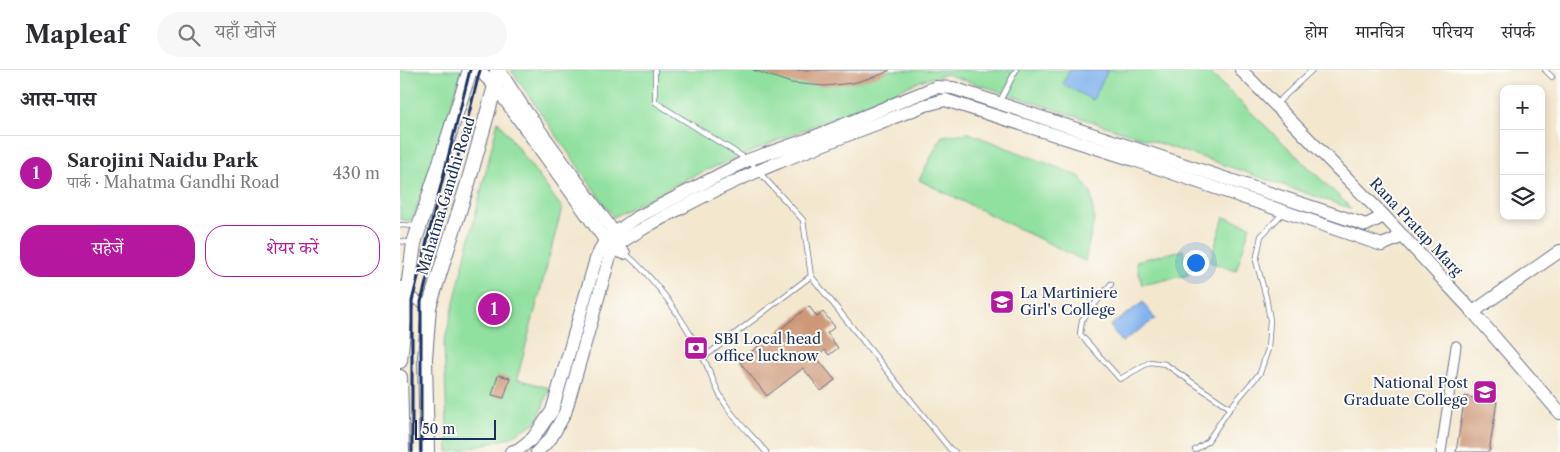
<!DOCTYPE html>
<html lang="hi">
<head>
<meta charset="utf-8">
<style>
	body { margin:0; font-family:"Libre Caslon Text","Noto Serif Devanagari",serif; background:#f7f7f7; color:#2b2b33 }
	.controls { position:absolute; right:15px; top:15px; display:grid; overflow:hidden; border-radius:10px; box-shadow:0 2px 8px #0003 }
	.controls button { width:45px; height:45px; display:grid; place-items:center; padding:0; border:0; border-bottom:1px solid #e1e1e2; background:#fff; color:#2b2b33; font:25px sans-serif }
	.scale { position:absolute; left:15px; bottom:12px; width:81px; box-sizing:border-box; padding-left:5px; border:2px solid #1b2f5e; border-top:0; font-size:14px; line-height:18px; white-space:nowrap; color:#1b2f5e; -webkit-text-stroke:4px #fdfcf7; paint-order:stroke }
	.you { position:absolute; left:795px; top:192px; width:18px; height:18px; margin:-12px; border:4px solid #fff; border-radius:50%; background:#1a73e8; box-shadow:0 0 0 8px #1a73e833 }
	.badge { display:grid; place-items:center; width:32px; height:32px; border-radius:50%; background:#b5179e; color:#fff; font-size:16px; font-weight:700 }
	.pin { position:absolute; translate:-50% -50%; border:2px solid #fff; box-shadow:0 1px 5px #0006 }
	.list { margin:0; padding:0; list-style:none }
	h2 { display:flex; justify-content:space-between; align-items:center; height:65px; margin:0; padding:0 20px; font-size:21px }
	h2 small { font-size:16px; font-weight:400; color:#7c7c81 }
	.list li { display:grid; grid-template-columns:32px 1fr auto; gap:15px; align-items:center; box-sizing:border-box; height:75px; padding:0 20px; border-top:1px solid #e1e1e2 }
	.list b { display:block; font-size:19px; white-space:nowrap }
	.list p { margin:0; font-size:16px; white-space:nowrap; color:#7c7c81 }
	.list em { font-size:16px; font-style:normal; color:#7c7c81 }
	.actions { display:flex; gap:10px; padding:15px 20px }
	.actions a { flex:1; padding:11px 0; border:1px solid #b5179e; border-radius:20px; text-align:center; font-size:18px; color:#b5179e }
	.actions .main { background:#b5179e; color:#fff }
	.icon { flex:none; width:28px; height:28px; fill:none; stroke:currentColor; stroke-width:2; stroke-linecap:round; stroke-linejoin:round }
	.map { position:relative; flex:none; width:1160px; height:382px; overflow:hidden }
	header { display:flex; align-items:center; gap:30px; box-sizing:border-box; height:70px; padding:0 25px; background:#fff; border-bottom:1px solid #e1e1e2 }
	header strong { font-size:24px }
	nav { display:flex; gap:28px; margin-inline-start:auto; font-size:18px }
	.search { width:350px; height:45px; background:#f7f7f7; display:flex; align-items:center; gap:12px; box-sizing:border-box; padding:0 18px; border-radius:28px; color:#7c7c81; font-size:19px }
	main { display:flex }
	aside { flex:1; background:#fff }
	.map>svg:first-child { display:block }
</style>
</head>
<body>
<header>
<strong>Mapleaf</strong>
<div class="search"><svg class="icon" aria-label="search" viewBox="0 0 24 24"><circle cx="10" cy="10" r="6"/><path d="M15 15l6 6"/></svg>यहाँ खोजें</div>
<nav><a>होम</a><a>मानचित्र</a><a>परिचय</a><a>संपर्क</a></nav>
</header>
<main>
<aside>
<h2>आस-पास<small></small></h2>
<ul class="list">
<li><span class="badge">1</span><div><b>Sarojini Naidu Park</b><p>पार्क · Mahatma Gandhi Road</p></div><em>430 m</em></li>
</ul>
<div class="actions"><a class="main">सहेजें</a><a>शेयर करें</a></div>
</aside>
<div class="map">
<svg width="1160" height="382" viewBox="0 0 1160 382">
	<rect width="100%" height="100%" fill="#fdfcf7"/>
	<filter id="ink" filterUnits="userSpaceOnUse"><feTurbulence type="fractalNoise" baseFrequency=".02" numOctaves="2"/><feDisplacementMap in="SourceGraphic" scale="10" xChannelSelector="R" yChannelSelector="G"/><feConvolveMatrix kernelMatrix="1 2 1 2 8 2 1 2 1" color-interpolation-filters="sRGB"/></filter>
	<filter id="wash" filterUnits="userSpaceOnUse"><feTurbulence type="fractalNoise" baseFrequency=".0096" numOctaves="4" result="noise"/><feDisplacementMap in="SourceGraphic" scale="20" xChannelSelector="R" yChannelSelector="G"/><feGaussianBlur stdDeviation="1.12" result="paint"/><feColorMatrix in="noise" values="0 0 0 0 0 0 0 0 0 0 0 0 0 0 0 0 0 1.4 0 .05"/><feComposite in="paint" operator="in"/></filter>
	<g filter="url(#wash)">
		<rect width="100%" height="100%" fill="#f3e7ce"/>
		<g fill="#90e09f" stroke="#56887e">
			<polygon points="0,0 62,0 46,53 12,151 0,149"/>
			<polygon points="111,0 807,0 952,139 810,90 546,4 523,10 288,108 213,147"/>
			<polygon points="98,51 162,138 117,309 149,318 138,351 109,368 54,382 48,382 44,274"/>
			<polygon points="569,63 679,106 691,123 694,149 685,191 519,110 542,66"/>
			<polygon points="824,147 850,156 836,201 810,192"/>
			<polygon points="783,180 788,205 742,215 736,191"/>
		</g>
		<g fill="#83b3ee" stroke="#4f71a6">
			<polygon points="670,0 708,0 693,30 663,14"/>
			<polygon points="743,232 755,249 722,272 710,256"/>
		</g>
		<g id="blocks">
			<g fill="#cd9778">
				<polygon points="353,0 490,0 480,5 453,13 424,16 391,13"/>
				<polygon points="409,236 417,247 423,242 435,257 427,263 438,278 429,285 425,280 416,287 435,310 421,321 403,298 367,326 339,291 366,270 370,275 381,267 377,262"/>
				<polygon points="98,305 110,308 104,328 92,325"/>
				<polygon points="1079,317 1087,318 1085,330 1097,332 1089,382 1056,382 1065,326 1078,329"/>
			</g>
		</g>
	</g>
	<g filter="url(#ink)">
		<use href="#blocks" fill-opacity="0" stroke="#676f85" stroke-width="1"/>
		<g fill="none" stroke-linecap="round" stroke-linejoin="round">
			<defs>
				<g id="lane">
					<polyline points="255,0 255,32 348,90 403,150 411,206 550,379 555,382"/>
					<polyline points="1145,0 1152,7"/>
					<polyline points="600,31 616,0"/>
					<polyline points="876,34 912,0"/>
					<polyline points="0,155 16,156"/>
					<polyline points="0,171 11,173"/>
					<path d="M225,183C258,211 283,249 303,287C311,303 316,321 326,335C337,353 353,366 366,382"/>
					<polyline points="711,214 682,250 680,264 720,309 750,292 765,294 830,338"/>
					<polyline points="303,288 411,206"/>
					<polyline points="795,380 807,372 830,338 860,303 868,279 870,250 866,227 856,191 861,166 883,143"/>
				</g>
				<g id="street">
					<polyline points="0,216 7,225 29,237"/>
					<polyline points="1041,382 1056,276"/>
				</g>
				<g id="secondary">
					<polyline points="79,0 95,16 205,170 212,179 224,183"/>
					<polyline points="99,0 125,40 219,169"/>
					<polyline points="841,0 984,146 1073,242 1160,343"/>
					<polyline points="1073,242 1160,181"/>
					<polyline points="111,382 119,379 133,368 152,341 196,189 205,170 236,148 348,90 406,70 536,17 553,18 966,155 984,146"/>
					<path d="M137,382L151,368L165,343L212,179C235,162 256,151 281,138C359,96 444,67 526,35L545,30L734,90L982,175L1003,166"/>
				</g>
				<g id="primary">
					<polyline points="0,291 5,241 14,173 70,0"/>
					<polyline points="0,307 2,382"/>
					<polyline points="27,382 25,288 29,237 68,113 95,16 97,0"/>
				</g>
			</defs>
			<use href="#lane" stroke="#676f85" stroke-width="6"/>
			<use href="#street" stroke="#676f85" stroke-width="11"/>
			<use href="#secondary" stroke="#676f85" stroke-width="14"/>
			<use href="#primary" stroke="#676f85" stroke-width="16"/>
			<use href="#lane" stroke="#fff" stroke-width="4.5"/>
			<use href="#street" stroke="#fff" stroke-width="9"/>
			<use href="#secondary" stroke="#fff" stroke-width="12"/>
			<use href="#primary" stroke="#fff" stroke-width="14"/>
			<g stroke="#1b2f5e" stroke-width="3">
				<polyline points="12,382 12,231 70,0"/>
				<polyline points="21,382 21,232 80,0"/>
			</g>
		</g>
	</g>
	<defs>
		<symbol id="school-square" viewBox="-11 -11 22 22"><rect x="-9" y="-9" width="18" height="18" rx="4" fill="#b5179e" stroke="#fdfcf7"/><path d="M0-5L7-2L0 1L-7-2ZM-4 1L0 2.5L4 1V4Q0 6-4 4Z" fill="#fff"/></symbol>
		<symbol id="bank-square" viewBox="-11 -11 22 22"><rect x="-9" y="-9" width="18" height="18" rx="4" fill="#b5179e" stroke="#fdfcf7"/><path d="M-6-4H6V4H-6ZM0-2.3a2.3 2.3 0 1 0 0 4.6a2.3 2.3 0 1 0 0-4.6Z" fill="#fff"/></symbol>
		<symbol id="university-square" viewBox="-11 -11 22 22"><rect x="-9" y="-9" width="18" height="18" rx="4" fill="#b5179e" stroke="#fdfcf7"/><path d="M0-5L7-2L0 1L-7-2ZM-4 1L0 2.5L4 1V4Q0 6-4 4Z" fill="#fff"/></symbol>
	</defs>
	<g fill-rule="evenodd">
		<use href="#school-square" x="588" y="218" width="28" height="28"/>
		<use href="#bank-square" x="282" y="264" width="28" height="28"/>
		<use href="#university-square" x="1071" y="308" width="28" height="28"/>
	</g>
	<g text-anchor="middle" stroke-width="4" stroke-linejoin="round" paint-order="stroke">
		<g font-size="15" fill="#1b2f5e" stroke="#fdfcf7">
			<text transform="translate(46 126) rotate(-73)" y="5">Mahatma Gandhi Road</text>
			<text transform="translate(1016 157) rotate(47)" y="5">Rana Pratap Marg</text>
		</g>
		<g font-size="15" fill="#1b2f5e" stroke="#fdfcf7" text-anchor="start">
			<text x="620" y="228">La Martiniere<tspan x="620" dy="17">Girl's College</tspan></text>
			<text x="314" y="274">SBI Local head<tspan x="314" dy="17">office lucknow</tspan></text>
			<text x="1068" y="318" text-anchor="end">National Post<tspan x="1068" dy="17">Graduate College</tspan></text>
		</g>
	</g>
</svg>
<div class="controls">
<button>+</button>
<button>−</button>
<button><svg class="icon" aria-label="layers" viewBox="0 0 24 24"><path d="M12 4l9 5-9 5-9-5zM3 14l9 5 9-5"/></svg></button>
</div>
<div class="scale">50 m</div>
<div class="you"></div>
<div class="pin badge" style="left:94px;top:239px">1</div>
</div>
</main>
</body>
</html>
